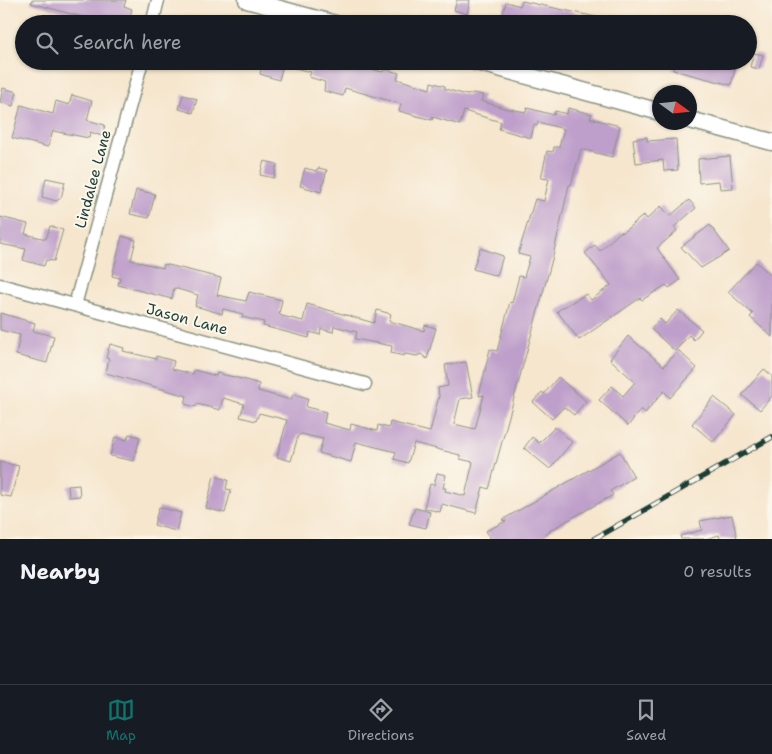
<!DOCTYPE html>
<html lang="en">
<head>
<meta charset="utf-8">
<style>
	body { margin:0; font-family:"Shantell Sans",sans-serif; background:#242831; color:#f1f3f6 }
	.compass { position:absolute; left:652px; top:85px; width:45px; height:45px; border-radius:50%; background:#171b24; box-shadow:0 1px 4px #0004; rotate:105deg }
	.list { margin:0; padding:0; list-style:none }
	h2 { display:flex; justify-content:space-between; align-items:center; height:65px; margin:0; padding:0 20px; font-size:21px }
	h2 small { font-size:16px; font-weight:400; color:#9ea1a6 }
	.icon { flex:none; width:28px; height:28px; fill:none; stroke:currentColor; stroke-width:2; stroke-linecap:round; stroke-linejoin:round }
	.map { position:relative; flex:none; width:772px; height:539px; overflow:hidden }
	.search { position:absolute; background:#171b24; box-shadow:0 1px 4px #0004; left:15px; right:15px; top:15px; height:55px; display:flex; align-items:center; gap:12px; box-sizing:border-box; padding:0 18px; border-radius:28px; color:#9ea1a6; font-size:19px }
	.sheet { height:145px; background:#171b24 }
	nav { display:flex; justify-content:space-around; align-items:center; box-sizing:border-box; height:70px; border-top:1px solid #363941; background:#171b24; font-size:14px; color:#9ea1a6 }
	nav a { display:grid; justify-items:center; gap:2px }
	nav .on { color:#0f766e }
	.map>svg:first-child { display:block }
</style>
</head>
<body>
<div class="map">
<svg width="772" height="539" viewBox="0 0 772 539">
	<rect width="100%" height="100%" fill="#fbf7ec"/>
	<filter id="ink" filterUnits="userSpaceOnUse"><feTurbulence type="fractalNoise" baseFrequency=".02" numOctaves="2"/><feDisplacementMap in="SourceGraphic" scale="10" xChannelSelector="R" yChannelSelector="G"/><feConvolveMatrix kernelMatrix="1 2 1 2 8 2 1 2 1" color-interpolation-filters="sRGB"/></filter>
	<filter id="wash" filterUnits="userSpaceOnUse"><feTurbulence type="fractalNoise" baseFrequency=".0096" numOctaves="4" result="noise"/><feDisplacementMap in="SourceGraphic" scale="20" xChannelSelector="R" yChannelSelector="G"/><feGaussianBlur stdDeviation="1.12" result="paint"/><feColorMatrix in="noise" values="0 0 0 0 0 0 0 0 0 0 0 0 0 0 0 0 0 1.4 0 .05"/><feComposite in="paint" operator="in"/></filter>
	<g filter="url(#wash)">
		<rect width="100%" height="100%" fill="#f6e6ce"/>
		<g id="blocks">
			<g fill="#be9eca">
				<polygon points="32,0 126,0 124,6 132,9 128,24 97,24 97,21 31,3"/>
				<polygon points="457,0 470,0 467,14 454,10"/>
				<polygon points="522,1 610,20 610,24 516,24 517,20 502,16 506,2 520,6"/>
				<polygon points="754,53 763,55 759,69 750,67"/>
				<polygon points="263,61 327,61 337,64 338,61 353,61 352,64 383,72 384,69 399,73 397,79 430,89 431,82 445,86 445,89 467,95 473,93 483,95 481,101 504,108 526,112 527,108 554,115 555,111 567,114 568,108 592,114 590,118 620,126 612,157 581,149 571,185 569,185 553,256 489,489 483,487 476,513 442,504 440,512 424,508 430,484 434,485 437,473 446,475 443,488 446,488 445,491 465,496 473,462 460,459 460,455 414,443 408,463 394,459 396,452 356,442 351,462 319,453 323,439 301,434 298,436 291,461 277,457 287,420 259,413 256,421 240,417 244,404 223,398 220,410 197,404 196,407 185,404 187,396 106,373 109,359 106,358 110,344 124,348 123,351 156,359 156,356 174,361 172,369 193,374 194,370 216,376 217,373 246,380 259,384 258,391 291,400 293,394 308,398 306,407 326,412 324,423 350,430 351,424 377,431 378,425 389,428 390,422 430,432 439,396 438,388 448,386 445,365 466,362 473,397 460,399 454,424 475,429 484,395 479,396 490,349 497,351 510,302 512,303 519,276 524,277 530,257 518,254 535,199 544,201 549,179 541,178 547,151 553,152 554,147 559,147 564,129 538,122 537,126 534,125 531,138 499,129 501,122 464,111 460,125 433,117 432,120 399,111 401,104 345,88 343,96 324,91 325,82 309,77 311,72 283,65 279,80 260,74"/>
				<polygon points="675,61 737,61 731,85 673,70"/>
				<polygon points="3,88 17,92 13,106 0,102"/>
				<polygon points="72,95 92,101 87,120 105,125 102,136 90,132 89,138 53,131 48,147 12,138 21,105 53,114 56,101 69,105"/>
				<polygon points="183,95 197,99 193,113 179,109"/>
				<polygon points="647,137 647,141 676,139 678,170 664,171 663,160 636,163 633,139"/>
				<polygon points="730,156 733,188 720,189 719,181 699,183 698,159"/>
				<polygon points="264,161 277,164 274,178 260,175"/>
				<polygon points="305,168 316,171 318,168 327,170 321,192 300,186"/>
				<polygon points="46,178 65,182 61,198 56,201 42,197"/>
				<polygon points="136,190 155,194 149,218 130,214"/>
				<polygon points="689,200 696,208 674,227 677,231 657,248 680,280 669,288 666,285 642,300 640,298 579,340 557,311 586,294 591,300 611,285 585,253 595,245 600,251 621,231 622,233 644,215 647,219 661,206 670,216"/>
				<polygon points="0,217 28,224 25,234 46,239 50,226 63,230 54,261 46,260 44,266 23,260 26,249 0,244"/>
				<polygon points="710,225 729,251 701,268 681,247"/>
				<polygon points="122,236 136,240 131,260 163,268 164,264 221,278 217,295 246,301 249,292 282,300 279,314 282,316 303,321 307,304 374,323 377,310 391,314 389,321 424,331 425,325 436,328 427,359 421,354 417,356 405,354 404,356 391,353 392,346 355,339 357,332 334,326 333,332 321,329 320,335 310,332 309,338 263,326 264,322 242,317 243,314 223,309 222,314 195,306 198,295 174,288 172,299 118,285 120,278 112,276"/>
				<polygon points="480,248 503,256 497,276 473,269"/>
				<polygon points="756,262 772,276 772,337 750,317 753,314 728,292"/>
				<polygon points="678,310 702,330 694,340 689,335 675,351 651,329 660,319 665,324"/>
				<polygon points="0,313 35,323 33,331 54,336 47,363 16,355 20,335 0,330"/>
				<polygon points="628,336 664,366 678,350 697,368 670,398 664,391 645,413 641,409 628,426 599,400 612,386 623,396 635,382 610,359"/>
				<polygon points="764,369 772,376 772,396 760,410 742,395"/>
				<polygon points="558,377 586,401 574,415 564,407 552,419 533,402 542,392 544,394"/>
				<polygon points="714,397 736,415 713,442 692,424"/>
				<polygon points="555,427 572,442 550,469 524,448 532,437 539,443"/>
				<polygon points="129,434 140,437 134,461 110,456 115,437 127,440"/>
				<polygon points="620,452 634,477 610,491 613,495 549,531 550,532 539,539 491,539 486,531 506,521 502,520"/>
				<polygon points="0,462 19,466 11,497 0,495"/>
				<polygon points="214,476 228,480 226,489 231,490 225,513 206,508"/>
				<polygon points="79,485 80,496 69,497 68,486"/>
				<polygon points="159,507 181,513 176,531 154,525"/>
				<polygon points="415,508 430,512 426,528 409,524"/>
				<polygon points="732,515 737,539 720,539 719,535 706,539 681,539 680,536 702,530 700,521"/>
			</g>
		</g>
	</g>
	<g filter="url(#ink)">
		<use href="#blocks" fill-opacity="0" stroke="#8a9281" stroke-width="1"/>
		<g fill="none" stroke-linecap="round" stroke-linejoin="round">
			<defs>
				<g id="minor">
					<polyline points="152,24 158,0"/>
					<polyline points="0,285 365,384"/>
					<polyline points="75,305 142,61"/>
				</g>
				<g id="tertiary">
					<polyline points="247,0 335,24"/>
					<polyline points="473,61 660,112"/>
					<polyline points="690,120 772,142"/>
				</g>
			</defs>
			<use href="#minor" stroke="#8a9281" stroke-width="15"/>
			<use href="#tertiary" stroke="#8a9281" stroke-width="19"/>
			<use href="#minor" stroke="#fff" stroke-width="12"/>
			<use href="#tertiary" stroke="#fff" stroke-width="16"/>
			<defs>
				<polyline id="rail" points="594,539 772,437"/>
			</defs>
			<use href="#rail" stroke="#1f3d34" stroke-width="5.5"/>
			<use href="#rail" stroke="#fbf7ec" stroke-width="4" stroke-dasharray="11" stroke-linecap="butt"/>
		</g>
	</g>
	<g text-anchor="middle" stroke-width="4" stroke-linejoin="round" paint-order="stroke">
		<g font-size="15" fill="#1f3d34" stroke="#fbf7ec">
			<text transform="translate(93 179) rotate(-75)" y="5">Lindalee Lane</text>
			<text transform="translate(187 319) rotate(15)" y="5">Jason Lane</text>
		</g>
	</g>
</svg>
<svg class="compass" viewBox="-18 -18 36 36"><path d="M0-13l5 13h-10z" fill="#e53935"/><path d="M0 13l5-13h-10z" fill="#9ea1a6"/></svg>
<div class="search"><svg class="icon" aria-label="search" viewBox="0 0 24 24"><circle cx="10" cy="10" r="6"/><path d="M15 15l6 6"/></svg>Search here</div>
</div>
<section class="sheet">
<h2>Nearby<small>0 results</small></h2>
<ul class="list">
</ul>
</section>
<nav>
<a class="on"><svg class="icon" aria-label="map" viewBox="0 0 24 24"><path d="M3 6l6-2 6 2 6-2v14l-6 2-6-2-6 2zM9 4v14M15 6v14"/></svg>Map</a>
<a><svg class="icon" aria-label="directions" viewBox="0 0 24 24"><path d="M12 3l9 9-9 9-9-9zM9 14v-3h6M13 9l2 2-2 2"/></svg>Directions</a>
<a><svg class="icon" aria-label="saved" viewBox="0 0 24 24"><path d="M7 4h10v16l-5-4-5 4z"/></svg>Saved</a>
</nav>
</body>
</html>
